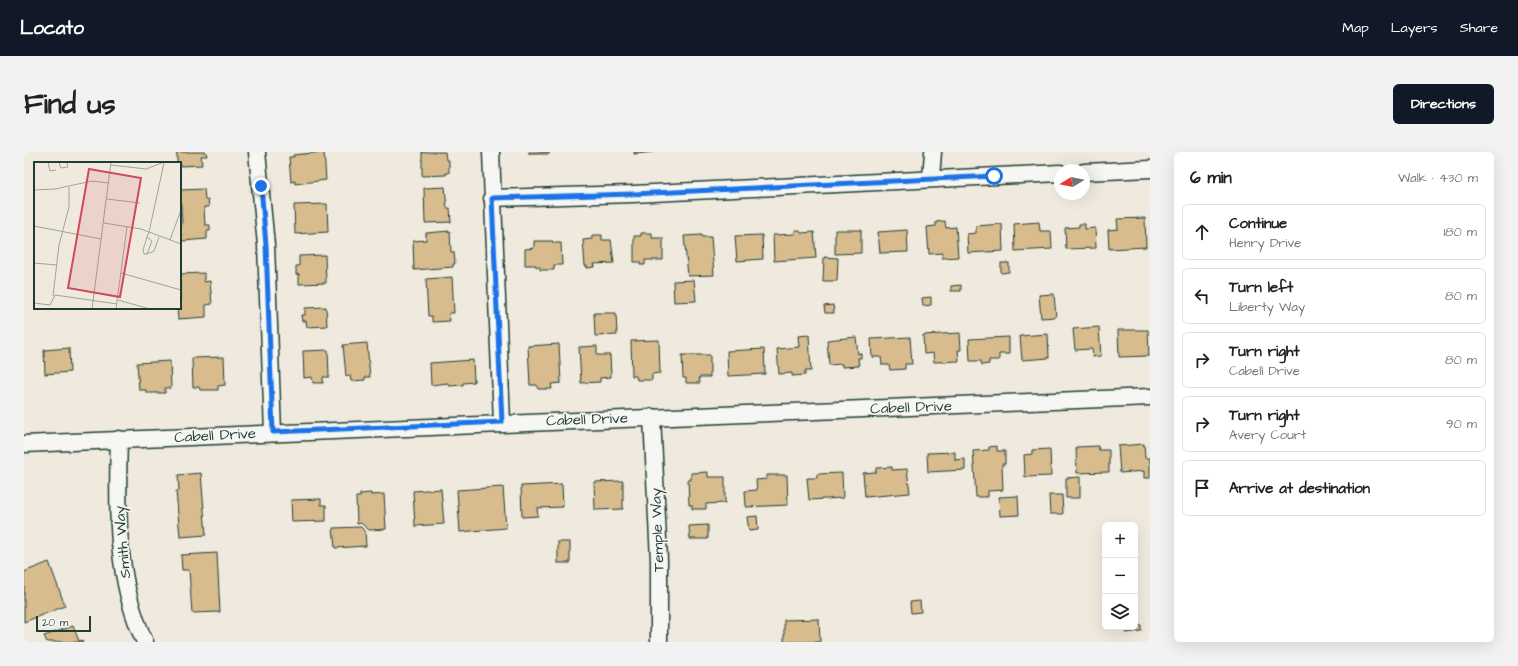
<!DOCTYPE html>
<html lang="en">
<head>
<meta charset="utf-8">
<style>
	body { margin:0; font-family:"Architects Daughter",sans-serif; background:#f2f2f2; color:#202124 }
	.controls { position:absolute; right:12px; bottom:12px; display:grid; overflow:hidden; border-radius:6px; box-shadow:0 4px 16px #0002 }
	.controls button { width:36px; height:36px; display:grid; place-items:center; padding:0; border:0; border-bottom:1px solid #e0e0e0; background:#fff; color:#202124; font:20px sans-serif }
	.compass { position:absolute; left:1030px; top:12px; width:36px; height:36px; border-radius:50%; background:#fff; box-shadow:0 4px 16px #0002; rotate:260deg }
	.scale { position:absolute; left:12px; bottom:10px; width:55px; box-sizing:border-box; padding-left:4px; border:2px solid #1f3d34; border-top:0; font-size:11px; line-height:14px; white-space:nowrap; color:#1f3d34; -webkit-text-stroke:3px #f6f6f2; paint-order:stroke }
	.stop { position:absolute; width:12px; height:12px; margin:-9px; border:3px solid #1a73e8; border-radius:50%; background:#fff }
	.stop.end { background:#1a73e8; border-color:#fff; box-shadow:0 1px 4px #0008 }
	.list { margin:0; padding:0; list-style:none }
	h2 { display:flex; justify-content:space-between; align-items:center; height:52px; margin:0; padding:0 16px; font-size:17px }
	h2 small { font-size:13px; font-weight:400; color:#757577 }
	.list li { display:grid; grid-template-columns:26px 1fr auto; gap:12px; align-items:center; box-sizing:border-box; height:56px; margin:0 8px 8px; padding:0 8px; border:1px solid #e0e0e0; border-radius:6px }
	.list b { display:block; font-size:15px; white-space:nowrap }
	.list p { margin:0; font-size:13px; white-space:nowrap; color:#757577 }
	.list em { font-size:13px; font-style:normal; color:#757577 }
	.icon { flex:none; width:22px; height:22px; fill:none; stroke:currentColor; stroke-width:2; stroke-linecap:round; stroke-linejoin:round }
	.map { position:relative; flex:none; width:1126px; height:490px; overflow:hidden; border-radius:6px }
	header { display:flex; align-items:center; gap:24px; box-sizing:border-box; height:56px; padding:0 20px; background:#111827; color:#fff }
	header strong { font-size:19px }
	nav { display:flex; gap:22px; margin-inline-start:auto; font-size:14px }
	.intro { display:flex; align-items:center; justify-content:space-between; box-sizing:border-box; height:96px; padding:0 24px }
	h1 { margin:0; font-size:28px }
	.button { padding:10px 18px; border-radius:6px; background:#111827; color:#fff; font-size:14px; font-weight:700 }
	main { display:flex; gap:24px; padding:0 24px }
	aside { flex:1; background:#fff; border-radius:6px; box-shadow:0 4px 16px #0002 }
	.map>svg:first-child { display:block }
</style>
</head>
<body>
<header>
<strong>Locato</strong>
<nav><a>Map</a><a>Layers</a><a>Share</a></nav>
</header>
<div class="intro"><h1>Find us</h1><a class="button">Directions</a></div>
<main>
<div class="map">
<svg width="1126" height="490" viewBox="0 0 1126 490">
	<rect width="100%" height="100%" fill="#f0eade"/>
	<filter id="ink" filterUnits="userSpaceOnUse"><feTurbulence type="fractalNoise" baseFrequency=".025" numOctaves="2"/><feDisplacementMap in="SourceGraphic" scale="8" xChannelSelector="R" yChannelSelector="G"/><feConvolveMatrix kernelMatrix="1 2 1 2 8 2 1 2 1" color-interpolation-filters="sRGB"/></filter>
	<g filter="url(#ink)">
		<g fill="#d9bc8e" stroke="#1f3d34">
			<polygon points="150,0 182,0 183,4 177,4 178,13 156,14 156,11 153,11 153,2"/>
			<polygon points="300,0 302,28 271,32 271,29 267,30 265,5 270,5 269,3"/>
			<polygon points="398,0 421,0 422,8 425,8 425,21 422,21 422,23 398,24"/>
			<rect x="505" y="0" width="20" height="2"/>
			<polygon points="610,0 630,0 610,2"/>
			<polygon points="421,35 423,56 426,56 427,70 401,71 400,36"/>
			<polygon points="180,37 181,48 184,48 185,55 180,55 181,73 186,73 186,79 183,79 183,87 158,89 156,77 156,71 158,71 156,38"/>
			<polygon points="303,52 304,80 271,82 270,53"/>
			<polygon points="1121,66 1122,95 1085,97 1084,78 1094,77 1093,67"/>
			<polygon points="921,69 922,76 932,75 934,105 918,106 918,101 905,102 903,75 912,74 912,70"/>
			<polygon points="1015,70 1016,79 1027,79 1028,97 991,99 990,72"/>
			<polygon points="978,72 979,99 944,101 943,82 952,81 952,74"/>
			<polygon points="1055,72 1061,72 1061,77 1071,76 1072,96 1042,97 1041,76 1055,75"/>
			<polygon points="771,78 776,78 777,81 790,80 792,106 750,109 749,83 771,82"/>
			<polygon points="811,78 837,78 837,101 811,102"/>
			<polygon points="883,78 884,100 856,101 854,80"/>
			<polygon points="426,79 427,100 430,100 431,112 429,112 429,115 390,118 389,89 402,88 402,81"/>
			<polygon points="617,81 628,81 628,86 639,86 639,108 621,108 621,113 616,113 616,110 610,110 610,84 617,84"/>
			<polygon points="568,83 578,83 578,88 587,88 590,111 570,112 571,115 563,116 563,114 561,114 559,88 568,87"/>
			<polygon points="678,83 678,85 687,85 690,123 664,124 660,84"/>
			<polygon points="738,83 739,107 713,109 711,84"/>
			<polygon points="510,89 529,89 529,91 537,91 538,113 530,113 530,118 516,118 516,115 512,115 512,113 501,113 501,97 510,96"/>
			<polygon points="301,103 302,131 275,132 275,122 272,123 272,114 275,114 275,104"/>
			<polygon points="800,105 814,106 813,129 799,129"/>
			<polygon points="977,111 985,111 985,120 977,121"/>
			<polygon points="180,121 180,130 186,129 188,152 182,153 182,165 154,167 153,156 156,156 156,122"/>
			<polygon points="428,125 430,161 425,161 426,169 408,170 408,164 404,164 402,127"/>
			<polygon points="670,128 672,149 650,150 649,129"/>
			<polygon points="937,133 937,139 927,139 927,134"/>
			<polygon points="1030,142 1032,165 1017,166 1015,143"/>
			<polygon points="907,145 907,153 899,154 898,146"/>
			<polygon points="809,153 810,161 801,161 800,154"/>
			<polygon points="302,155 303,174 283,175 282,169 278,169 277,163 281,163 281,156"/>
			<polygon points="570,161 592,161 593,183 571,184"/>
			<polygon points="1075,175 1077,204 1069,205 1068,197 1051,198 1049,177"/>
			<polygon points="1094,178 1124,178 1125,204 1095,205"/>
			<polygon points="936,181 937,198 934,198 935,209 910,210 909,201 900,202 899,183"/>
			<polygon points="1024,182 1025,206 998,208 996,184"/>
			<polygon points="785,183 787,219 781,219 781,223 768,224 768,221 755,222 753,197 775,195 774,184"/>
			<polygon points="832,185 834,202 837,201 837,206 834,206 835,214 818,215 818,212 805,213 803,188"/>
			<polygon points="886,185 888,212 881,212 881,217 866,218 865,213 858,213 857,205 848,205 847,187"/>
			<polygon points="985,185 985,202 975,202 975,208 965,208 965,212 958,213 957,209 946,209 945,187"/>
			<polygon points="635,188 636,221 628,222 628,228 613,228 612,224 608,224 607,189"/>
			<polygon points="343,191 346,225 341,225 341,228 327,229 326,223 322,224 319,193"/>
			<polygon points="535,192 537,231 527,232 528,237 514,237 513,233 506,233 504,194"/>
			<polygon points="573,194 573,203 586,203 587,225 576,226 576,230 557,231 555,195"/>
			<polygon points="45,196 46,220 21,222 20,198"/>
			<polygon points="740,197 741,222 704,224 703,199"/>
			<polygon points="304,198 305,225 299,225 299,231 289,231 288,225 280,226 279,199"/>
			<polygon points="658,203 686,203 686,225 675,225 676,231 662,231 662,226 659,226"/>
			<polygon points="200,205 201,233 194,234 194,238 176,238 175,235 169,235 168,206"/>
			<polygon points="449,208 450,230 439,231 439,233 425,234 424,231 407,233 406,211"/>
			<polygon points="146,209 147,236 141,236 141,241 122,241 122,238 115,238 113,211"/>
			<polygon points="1120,292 1121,306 1126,306 1126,326 1120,326 1120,319 1096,321 1094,294"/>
			<polygon points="973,294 973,299 981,299 981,312 978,312 979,338 964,339 964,345 952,345 949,299 965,298 965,295"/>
			<polygon points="1074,294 1075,298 1085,298 1085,320 1053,321 1052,295"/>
			<polygon points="1026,297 1027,324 1001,325 1000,303 1008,302 1008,298"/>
			<polygon points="931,300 931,308 941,307 941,318 904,320 903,301"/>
			<polygon points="868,315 868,318 883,317 886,341 841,345 839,321 852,320 852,316"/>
			<polygon points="684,320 684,325 701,325 701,351 682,352 682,357 668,357 668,353 665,353 664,328 667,328 667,321"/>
			<polygon points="177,321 182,383 156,385 152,339 155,339 154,323"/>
			<polygon points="818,321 819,346 785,348 783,326 793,326 793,322"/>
			<polygon points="743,323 763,323 764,353 722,355 721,339 733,338 732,328 743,327"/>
			<polygon points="1056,325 1056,346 1042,346 1042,326"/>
			<polygon points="599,329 599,357 571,358 570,330"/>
			<polygon points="538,332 539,355 513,356 514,364 498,365 497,334"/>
			<polygon points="479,335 482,376 436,380 433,338"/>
			<polygon points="417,337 420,372 391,374 389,339"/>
			<polygon points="347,341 347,343 360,342 362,377 345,378 337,371 333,372 332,345 336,345 336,342"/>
			<polygon points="1025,343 1038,343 1039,362 1026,362"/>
			<polygon points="994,344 995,363 976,364 975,345"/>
			<polygon points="297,347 297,353 302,353 302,369 268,370 267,348"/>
			<polygon points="733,364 734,378 725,379 723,365"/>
			<polygon points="684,373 684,387 666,387 665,374"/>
			<polygon points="337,375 341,380 342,394 311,396 309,376"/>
			<rect x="534" y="390" width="12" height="21"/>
			<polygon points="193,401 196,460 168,461 165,418 158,418 157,403"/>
			<polygon points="25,410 41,454 0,470 0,420"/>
			<polygon points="896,449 897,460 887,461 886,450"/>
			<polygon points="795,467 796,490 760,490 760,468"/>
			<polygon points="1111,473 1117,473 1117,479 1102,481 1102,475 1111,475"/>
			<polygon points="49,474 55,489 58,488 59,490 23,490 20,484"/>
		</g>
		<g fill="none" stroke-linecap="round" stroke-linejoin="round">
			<defs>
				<g id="minor">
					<polyline points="233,0 242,93 249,280"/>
					<polyline points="467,0 478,270"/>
					<polyline points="1060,20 1126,17"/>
					<polyline points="907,26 909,0"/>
					<polyline points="468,46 609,42 1036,21"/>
					<polyline points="628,265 635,408 635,490"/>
					<path d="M95,287C93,356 91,427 121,490"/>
					<polyline points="0,292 1126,245"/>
				</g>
			</defs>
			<use href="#minor" stroke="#1f3d34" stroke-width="19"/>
			<use href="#minor" stroke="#f6f6f2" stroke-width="16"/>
		</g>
	</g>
	<g fill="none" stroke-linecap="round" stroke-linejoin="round" filter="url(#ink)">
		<polyline stroke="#1a73e8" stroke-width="5" points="237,34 242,93 249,280 478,270 468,46 609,42 970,24"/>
	</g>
	<g text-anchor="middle" stroke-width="3.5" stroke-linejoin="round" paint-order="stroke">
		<g font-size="15" fill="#1f3d34" stroke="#f6f6f2">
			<text transform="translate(887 255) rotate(-2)" y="5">Cabell Drive</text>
			<text transform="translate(563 267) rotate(-2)" y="5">Cabell Drive</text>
			<text transform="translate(191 283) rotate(-3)" y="5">Cabell Drive</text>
			<text transform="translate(633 378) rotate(-92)" y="5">Temple Way</text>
			<text transform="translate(98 390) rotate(-95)" y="5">Smith Way</text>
		</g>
	</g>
	<g transform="translate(10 10)">
		<rect width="147" height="147" fill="#f0eade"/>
		<path fill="none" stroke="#9ca59a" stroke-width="1" d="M14,0L16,9L22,8M25,0L27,6L34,5L33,0M77,3L112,7L130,0M0,28L21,27L58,19L75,21M73,37L106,41M70,61L107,67L147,82M0,64L67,77M113,75L118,79L113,92H110L109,88L113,75L115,70L130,1M136,78L147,48M113,92L120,89L125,75M0,101L23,103M87,111L147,128M19,134L25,83L35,45V25M84,138L116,147M0,141L16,143L21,133L83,142M58,147L77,0M82,147L93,65"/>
		<path fill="#d1495b" fill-opacity="0.15" stroke="#d1495b" stroke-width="2" d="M55,7L107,16L86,135L34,126Z"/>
		<rect width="147" height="147" fill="none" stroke="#1f3d34" stroke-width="2"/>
	</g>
</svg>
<div class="controls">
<button>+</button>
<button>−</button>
<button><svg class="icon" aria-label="layers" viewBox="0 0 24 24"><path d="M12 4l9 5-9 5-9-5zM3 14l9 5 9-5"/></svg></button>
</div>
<svg class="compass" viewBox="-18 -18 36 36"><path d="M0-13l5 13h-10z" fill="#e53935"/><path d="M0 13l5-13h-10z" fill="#757577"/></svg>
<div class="scale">20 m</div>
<div class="stop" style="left:970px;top:24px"></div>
<div class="stop end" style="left:237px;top:34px"></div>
</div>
<aside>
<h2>6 min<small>Walk · 430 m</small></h2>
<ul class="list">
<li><svg class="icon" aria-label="ahead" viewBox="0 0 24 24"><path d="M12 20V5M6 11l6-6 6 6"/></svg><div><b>Continue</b><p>Henry Drive</p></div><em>180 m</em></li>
<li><svg class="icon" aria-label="left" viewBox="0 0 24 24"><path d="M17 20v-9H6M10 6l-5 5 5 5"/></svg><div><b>Turn left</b><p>Liberty Way</p></div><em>80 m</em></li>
<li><svg class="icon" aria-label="right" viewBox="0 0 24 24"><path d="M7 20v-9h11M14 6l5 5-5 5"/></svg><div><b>Turn right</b><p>Cabell Drive</p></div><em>80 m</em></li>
<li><svg class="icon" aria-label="right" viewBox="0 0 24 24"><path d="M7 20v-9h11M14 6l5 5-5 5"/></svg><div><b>Turn right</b><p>Avery Court</p></div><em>90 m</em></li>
<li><svg class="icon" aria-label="arrive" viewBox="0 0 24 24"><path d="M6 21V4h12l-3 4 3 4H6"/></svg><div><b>Arrive at destination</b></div></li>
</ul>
</aside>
</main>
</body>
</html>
